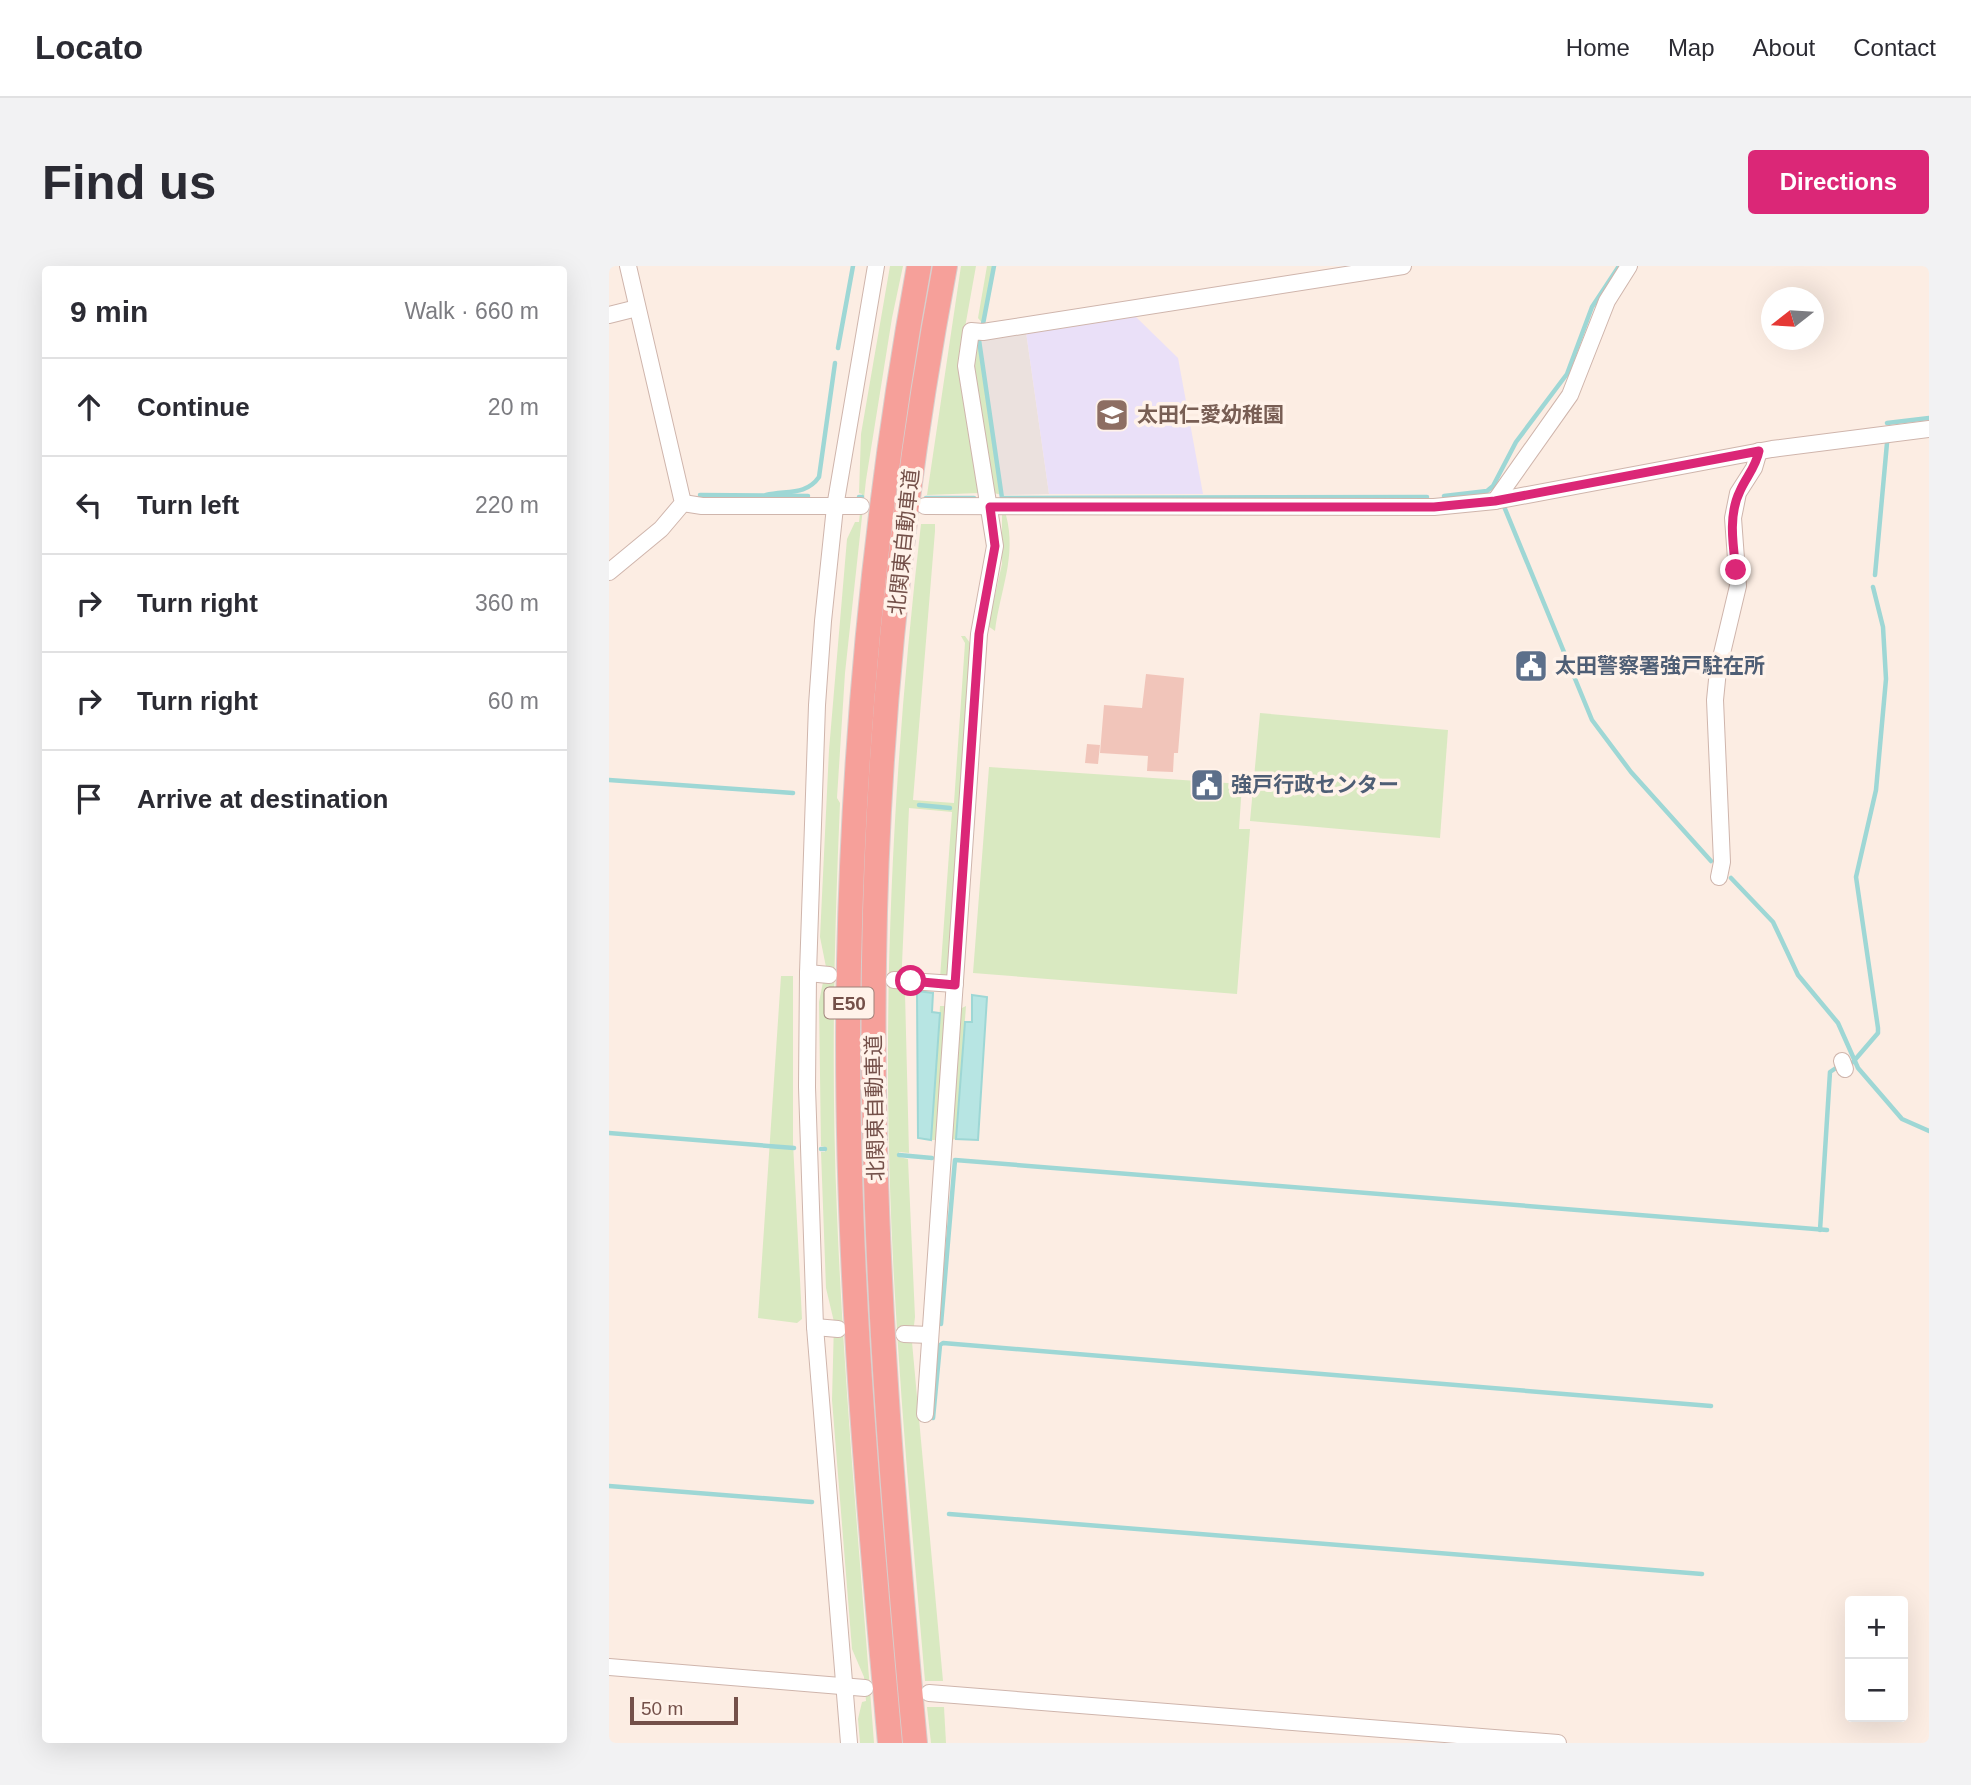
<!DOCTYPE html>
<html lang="en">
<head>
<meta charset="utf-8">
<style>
	body { margin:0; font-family:Helvetica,"Noto Sans JP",sans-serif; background:#f2f2f3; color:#2b2b33 }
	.controls { position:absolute; right:21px; bottom:21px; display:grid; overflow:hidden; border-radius:7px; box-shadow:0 7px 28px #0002 }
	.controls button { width:63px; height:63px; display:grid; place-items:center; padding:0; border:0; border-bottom:2px solid #e1e1e2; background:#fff; color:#2b2b33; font:35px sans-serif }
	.compass { position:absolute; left:1152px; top:21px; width:63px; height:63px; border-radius:50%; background:#fff; box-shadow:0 7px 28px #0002; rotate:253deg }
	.scale { position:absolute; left:21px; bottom:18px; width:108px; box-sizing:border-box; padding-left:7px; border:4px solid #745049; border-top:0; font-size:19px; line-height:24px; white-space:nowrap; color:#745049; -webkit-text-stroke:5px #fff2e9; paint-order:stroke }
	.stop { position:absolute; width:21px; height:21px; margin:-16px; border:5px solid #db2777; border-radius:50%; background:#fff }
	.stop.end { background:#db2777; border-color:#fff; box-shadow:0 2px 7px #0008 }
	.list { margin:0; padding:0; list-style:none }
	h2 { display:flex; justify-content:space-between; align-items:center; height:91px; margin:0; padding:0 28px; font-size:30px }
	h2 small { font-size:23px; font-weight:400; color:#7c7c81 }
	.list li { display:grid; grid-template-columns:46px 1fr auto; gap:21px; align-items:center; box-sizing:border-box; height:98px; padding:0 28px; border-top:2px solid #e1e1e2 }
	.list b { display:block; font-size:26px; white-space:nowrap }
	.list em { font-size:23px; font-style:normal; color:#7c7c81 }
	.icon { flex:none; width:38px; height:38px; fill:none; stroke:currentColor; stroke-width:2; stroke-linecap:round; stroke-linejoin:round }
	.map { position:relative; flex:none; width:1320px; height:1477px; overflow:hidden; border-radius:7px }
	header { display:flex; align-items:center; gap:42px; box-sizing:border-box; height:98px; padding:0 35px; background:#fff; border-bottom:2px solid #e1e1e2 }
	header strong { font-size:33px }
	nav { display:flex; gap:38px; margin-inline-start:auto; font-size:24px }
	.intro { display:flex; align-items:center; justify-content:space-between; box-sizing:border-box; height:168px; padding:0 42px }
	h1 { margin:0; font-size:49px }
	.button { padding:18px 32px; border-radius:7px; background:#db2777; color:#fff; font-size:24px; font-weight:700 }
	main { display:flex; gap:42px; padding:0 42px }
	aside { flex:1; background:#fff; border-radius:7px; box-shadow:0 7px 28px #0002 }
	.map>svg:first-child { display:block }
</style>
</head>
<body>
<header>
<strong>Locato</strong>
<nav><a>Home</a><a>Map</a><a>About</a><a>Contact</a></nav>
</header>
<div class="intro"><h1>Find us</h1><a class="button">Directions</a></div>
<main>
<aside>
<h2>9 min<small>Walk · 660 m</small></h2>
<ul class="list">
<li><svg class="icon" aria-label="ahead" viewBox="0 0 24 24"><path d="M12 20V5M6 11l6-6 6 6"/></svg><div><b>Continue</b></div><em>20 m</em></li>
<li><svg class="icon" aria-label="left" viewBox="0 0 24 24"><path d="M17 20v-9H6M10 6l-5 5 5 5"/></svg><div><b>Turn left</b></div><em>220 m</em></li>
<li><svg class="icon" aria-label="right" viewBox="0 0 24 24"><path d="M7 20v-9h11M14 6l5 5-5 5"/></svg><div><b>Turn right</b></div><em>360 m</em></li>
<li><svg class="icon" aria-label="right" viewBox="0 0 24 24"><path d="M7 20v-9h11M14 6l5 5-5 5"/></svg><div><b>Turn right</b></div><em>60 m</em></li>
<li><svg class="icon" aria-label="arrive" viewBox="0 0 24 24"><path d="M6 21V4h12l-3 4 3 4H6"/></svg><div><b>Arrive at destination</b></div></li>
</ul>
</aside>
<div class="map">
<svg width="1320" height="1477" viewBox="0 0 1320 1477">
	<rect width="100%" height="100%" fill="#fcede3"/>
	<polygon fill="#ebe1de" points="417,66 440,228 393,229 370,74"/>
	<polygon fill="#eae0f8" points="526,50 569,92 594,228 440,228 417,66"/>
	<g fill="#d9e9c1">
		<path d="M281,0H294L283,52L257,214L236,407L228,532L231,537C225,674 222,808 228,948C235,1125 252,1300 265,1477H251L249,1453L253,1436L257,1435L255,1411L243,1383L223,1134L225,1056L217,1022L212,886H216V881L212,880L210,736L217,701L211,671L220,484L238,273L246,256H250L253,228L250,227L252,168Z"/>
		<polygon points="352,0 367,0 350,95 370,227 318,229"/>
		<polygon points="378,0 385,0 374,58 369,52"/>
		<polygon points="370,74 393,229 385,227 363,83"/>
		<path d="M393,249H397C408,291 391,324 386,365L379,360L393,298Z"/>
		<path d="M312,258H326V265L304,534L345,537L356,377L352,370H356L361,377L339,710L331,712L343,546L300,542L292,720L296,727L300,887L290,886V891L299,893L306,1051L303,1076L334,1415H316C299,1217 280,1018 279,819C278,633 290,448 312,258Z"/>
		<polygon points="651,447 839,464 831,572 641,555"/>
		<polygon points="380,501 633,518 630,563 641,563 628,728 364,707"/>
		<polygon points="172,710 184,710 184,877 193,1053 188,1057 149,1052"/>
		<polygon points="331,740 337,740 327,874 322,874"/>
		<polygon points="357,740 347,873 342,874 351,743"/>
		<polygon points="318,1441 335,1441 337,1477 322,1477"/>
	</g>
	<g fill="#b7e5e3" stroke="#9ed7d5" stroke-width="2">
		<polygon points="308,725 324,727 323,746 331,747 322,874 309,872"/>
		<polygon points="363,729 378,731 369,874 347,873 356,756 363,756"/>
	</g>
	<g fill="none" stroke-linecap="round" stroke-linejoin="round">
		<g stroke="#9ed7d5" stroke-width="4.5">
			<polyline points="374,58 385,0"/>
			<polyline points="370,74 393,232 818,231"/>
			<polyline points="229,82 244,0"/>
			<polyline points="1278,157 1320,152"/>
			<polyline points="91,229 199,230"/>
			<path d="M157,229C176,224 197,230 210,211L226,97"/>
			<polyline points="835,230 878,225 884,220 907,176 958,108 983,41 1010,0"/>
			<polyline points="250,231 253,231"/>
			<polyline points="317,232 365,232"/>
			<polyline points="894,238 983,454 1022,506 1102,595"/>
			<polyline points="1266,309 1278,177"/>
			<polyline points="0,514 184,527"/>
			<polyline points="310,539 341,542"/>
			<polyline points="1122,612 1164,656 1189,709 1229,757 1249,802 1293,853 1320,865"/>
			<polyline points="1244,796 1269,767 1269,762 1247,611 1267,524 1277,413 1274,361 1264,321"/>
			<polyline points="0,867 185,882"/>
			<polyline points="212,883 216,883"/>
			<polyline points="290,889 323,892"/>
			<polyline points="1211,964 1221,806 1227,802"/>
			<polyline points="332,1058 346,894 1218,964"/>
			<polyline points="324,1152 331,1079 334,1077 1102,1140"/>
			<polyline points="0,1220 203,1236"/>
			<polyline points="340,1248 1093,1308"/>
		</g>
	</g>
	<g fill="#f1c5ba">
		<polygon points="537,408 575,412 569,487 565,487 564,506 538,505 539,490 491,487 495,439 533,442"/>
		<polygon points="478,478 491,479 489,498 476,497"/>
	</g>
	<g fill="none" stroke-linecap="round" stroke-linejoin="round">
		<defs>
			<g id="minor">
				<polyline points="0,49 28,42"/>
				<polyline points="886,235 961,129 998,35 1020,0"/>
				<polyline points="74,237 93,240 252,240"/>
				<polyline points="316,240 825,241 886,235 1163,183 1320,163"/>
				<polyline points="0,306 52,263 74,237 19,0"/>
				<polyline points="1110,611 1113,596 1106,434 1109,404 1129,320 1124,252 1129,227 1145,202 1150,185"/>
				<polyline points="199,707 220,709"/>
				<polyline points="285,714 346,718"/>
				<polyline points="1233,795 1236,803"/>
				<polyline points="206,1061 229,1063"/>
				<polyline points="295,1068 321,1069"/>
				<polyline points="316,1148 370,368 386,280 357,100 362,65 374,66 794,0"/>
				<polyline points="0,1401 256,1422"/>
				<polyline points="320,1427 949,1477"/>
				<polyline points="240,1477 206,1061 198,821 199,707 208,439 214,355 226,241 267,0"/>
			</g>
			<g id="highway">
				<path d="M281,1477C257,1218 234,957 240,696C245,462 268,230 310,0"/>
				<path d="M306,1477C282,1218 261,957 265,696C268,463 293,229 336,0"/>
			</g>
		</defs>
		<use href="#minor" stroke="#cfb5ac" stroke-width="18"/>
		<use href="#highway" stroke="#d8cecc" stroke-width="26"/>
		<use href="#minor" stroke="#fff" stroke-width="16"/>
		<use href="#highway" stroke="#f6a09a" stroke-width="24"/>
	</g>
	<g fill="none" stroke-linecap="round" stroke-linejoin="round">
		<path stroke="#db2777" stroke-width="9" d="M302,715L346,719L370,368L386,280L381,241H825L886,235L1150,185C1147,201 1137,211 1131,225C1119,249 1124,279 1127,304"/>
	</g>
	<defs>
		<symbol id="school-square" viewBox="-11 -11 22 22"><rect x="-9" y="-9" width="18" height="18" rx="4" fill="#8d6e63" stroke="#fff2e9"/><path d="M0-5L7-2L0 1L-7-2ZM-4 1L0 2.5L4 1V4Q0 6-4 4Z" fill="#fff"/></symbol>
		<symbol id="civic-square" viewBox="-11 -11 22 22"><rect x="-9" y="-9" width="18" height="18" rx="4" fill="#5c6f8a" stroke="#fff2e9"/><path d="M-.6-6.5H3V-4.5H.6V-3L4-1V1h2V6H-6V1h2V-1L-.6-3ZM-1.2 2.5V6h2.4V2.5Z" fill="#fff"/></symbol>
	</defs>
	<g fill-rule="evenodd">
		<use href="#school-square" x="484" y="130" width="38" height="38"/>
		<use href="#civic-square" x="903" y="381" width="38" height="38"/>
		<use href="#civic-square" x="579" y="500" width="38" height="38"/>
	</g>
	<g text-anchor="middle" stroke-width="7" stroke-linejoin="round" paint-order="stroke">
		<rect fill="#fff2e9" stroke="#9e8179" stroke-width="2" x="215.5" y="721.5" width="49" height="31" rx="5"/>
		<g font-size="19" font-weight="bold" fill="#745049">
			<text x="240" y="744">E50</text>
		</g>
		<g font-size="21" font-weight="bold" fill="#785e54" stroke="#fff2e9" text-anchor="start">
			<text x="528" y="156">太田仁愛幼稚園</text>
		</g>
		<g font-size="21" fill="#745049" stroke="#fff2e9">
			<text transform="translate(295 276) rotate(-84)" y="7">北関東自動車道</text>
			<text transform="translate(266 842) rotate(-91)" y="7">北関東自動車道</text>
		</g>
		<g font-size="21" font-weight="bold" fill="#4e5e75" stroke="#fff2e9" text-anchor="start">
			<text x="946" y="407">太田警察署強戸駐在所</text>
			<text x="622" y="526">強戸行政センター</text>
		</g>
	</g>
</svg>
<div class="controls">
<button>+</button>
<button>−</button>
</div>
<svg class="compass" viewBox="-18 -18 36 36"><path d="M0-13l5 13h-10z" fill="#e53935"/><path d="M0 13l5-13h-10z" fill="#7c7c81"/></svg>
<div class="scale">50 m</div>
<div class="stop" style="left:302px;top:715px"></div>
<div class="stop end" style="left:1127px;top:304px"></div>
</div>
</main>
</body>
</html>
